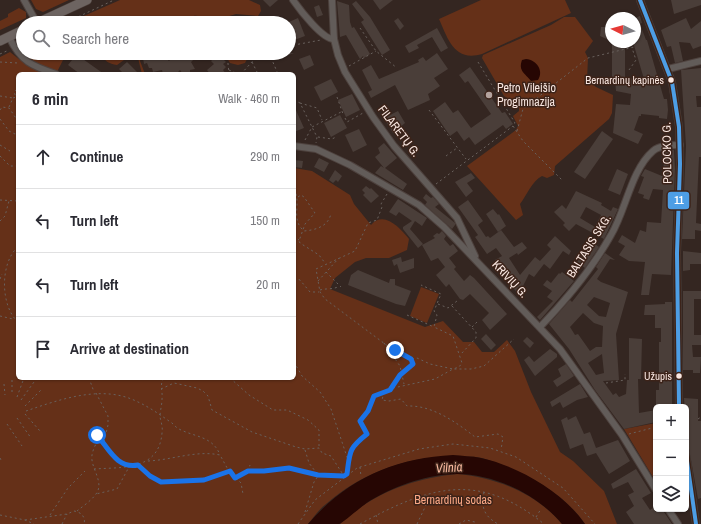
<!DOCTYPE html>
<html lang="en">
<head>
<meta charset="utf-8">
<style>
	body { margin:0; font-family:"Archivo Narrow",sans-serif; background:#f7f7f7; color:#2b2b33 }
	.controls { position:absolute; right:12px; bottom:12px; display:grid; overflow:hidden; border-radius:6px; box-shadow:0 1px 3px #0004 }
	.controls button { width:36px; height:36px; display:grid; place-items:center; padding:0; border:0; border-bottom:1px solid #e1e1e2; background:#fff; color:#2b2b33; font:20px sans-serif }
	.compass { position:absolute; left:605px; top:12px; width:36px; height:36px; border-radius:50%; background:#fff; box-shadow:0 1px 3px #0004; rotate:275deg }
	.stop { position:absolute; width:12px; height:12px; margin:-9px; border:3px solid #1a73e8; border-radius:50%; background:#fff }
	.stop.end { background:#1a73e8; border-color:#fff; box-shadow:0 1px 4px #0008 }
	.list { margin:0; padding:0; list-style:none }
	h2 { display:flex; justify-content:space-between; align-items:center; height:52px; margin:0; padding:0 16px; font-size:17px }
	h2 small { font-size:13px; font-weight:400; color:#7c7c81 }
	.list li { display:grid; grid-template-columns:26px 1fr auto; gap:12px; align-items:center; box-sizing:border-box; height:64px; padding:0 16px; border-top:1px solid #e1e1e2 }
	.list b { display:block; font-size:15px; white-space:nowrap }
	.list em { font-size:13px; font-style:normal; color:#7c7c81 }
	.icon { flex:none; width:22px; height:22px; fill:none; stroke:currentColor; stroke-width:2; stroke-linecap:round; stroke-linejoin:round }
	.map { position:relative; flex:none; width:701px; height:524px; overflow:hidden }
	.search { position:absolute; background:#fff; box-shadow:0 1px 3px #0004; left:16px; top:16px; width:280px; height:44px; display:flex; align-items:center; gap:10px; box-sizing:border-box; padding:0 14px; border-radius:22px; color:#7c7c81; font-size:15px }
	.panel { position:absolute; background:#fff; box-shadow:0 1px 3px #0004; left:16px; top:72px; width:280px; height:308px; border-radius:6px }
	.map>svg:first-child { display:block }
</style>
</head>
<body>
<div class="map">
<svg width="701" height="524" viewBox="0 0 701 524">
	<rect width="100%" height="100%" fill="#342621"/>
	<g fill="#653018">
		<polygon points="31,0 69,0 43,12 36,9"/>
		<path d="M120,0H249L260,5L261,11L258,16L236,14L226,17L222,23H205C199,13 190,14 184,23H68Z"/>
		<path d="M481,0H565L571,13L482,54C454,62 448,39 439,19Z"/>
		<polygon points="19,8 26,12 26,18 0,30 0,21 8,17 8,14"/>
		<path d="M564,17H575L593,41L585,52L588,58L587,80L596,87L613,95L612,113L609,119L555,166L554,175L547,178L542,176C532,181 527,195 520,204L523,215L516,220L467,166L516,130L518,126L513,116L519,111V106L504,96L482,58L483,55L551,25Z"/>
		<path d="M23,44V53H59L62,54L63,60L56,74H18V378H294V168L312,171L350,195L354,204L371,225C384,210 400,228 409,239L407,250L389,258H366L355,262L335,278L330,289L425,327L443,321L463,342H474L482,352H494L507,340L515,351L531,392L560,452L573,461L604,491L617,524H585C570,502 546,485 522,474C509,468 496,462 482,458C475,456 465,457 458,457C410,455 363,472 326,504C319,509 314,517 308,524H0V57L10,52L20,60L25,59L19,52L21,45Z"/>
		<path d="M101,53H143L140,61L145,74H142L138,58L131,54L124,55V60L117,65C109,64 104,61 101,53Z"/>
		<polygon points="224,53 247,53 248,57 245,63 238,65 230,63"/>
		<polygon points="421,287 439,294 427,323 410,316"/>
		<polygon points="656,423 656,482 624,429"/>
		<path d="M458,474C497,478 536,493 562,524H340C372,493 414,478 458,474Z"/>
	</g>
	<g fill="#260603">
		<path d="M526,59C537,60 544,71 538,80L531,81C525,73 518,71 522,60Z"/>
		<path d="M453,455C462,456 472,456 481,458C518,466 563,492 585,524H562C538,495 495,474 457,474C429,474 397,485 373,499C366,502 343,523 339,524C329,524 318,524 308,524C347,479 394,458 453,455Z"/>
	</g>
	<g fill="#4a3e39" fill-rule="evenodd">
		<polygon points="263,0 278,0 270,7"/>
		<polygon points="373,0 393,0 380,10"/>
		<polygon points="671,0 701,0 701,5 674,14"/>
		<polygon points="337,1 349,5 350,22 352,28 354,27 370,54 364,58 363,56 360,59 346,35 340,37"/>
		<polygon points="356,1 370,17 390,50 382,55 361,22 364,20 352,4"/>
		<polygon points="319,5 323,15 317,17 314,7"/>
		<polygon points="640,16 642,23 640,24 646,40 647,40 664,99 667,99 668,110 667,119 659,118 659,116 641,114 641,116 639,116 634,130 643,134 638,144 613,133 616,104 630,105 631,94 616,91 615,79 612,79 612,42 625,42 625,78 644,79 633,42 635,42 635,18"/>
		<polygon points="298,18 305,36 289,42 289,22"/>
		<polygon points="398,18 404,26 400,30 394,21"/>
		<polygon points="686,18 691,29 701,21 701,46 693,49 690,43 679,42 683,61 675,63 671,46 667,47 661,30"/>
		<polygon points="601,27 608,27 608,33 611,32 611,41 600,36"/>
		<polygon points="437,28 448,48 441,52 432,37 417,45 419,48 409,53 405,46"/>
		<polygon points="148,53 157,53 162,58 164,56 169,61 177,53 193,53 194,59 191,62 195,69 190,70 190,74 183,74 180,70 176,74 163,74 162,70 153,72 152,68 149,68 147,63 144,64 143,58"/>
		<polygon points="272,53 294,53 275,60"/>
		<polygon points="437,53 448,69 434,78 440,86 428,94 430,100 408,110 395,85 371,98 368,92 372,90 362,70 371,65 379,79 419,62 418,60 423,57 426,61"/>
		<polygon points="76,55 80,57 104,74 80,74 68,65"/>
		<polygon points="310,55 314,65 304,70 299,59"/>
		<polygon points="216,56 219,60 222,58 226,62 223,64 226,67 223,70 226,74 210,74 207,70 214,64 211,61"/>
		<polygon points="127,62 139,74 124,74 119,69"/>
		<polygon points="470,67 502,113 505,112 513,124 506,129 503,125 475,145 469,137 464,141 457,131 450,136 433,111 445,102 453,113 458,110 471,128 491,114 468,81 465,83 459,75"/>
		<polygon points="701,68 701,96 696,96 697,107 701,107 701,157 699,157 696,223 701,224 701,231 695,230 695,239 682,239 686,146 681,70"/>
		<polygon points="331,79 338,92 321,101 314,87"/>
		<polygon points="352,94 360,110 346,117 338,100"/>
		<polygon points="294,106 304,128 294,132"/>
		<polygon points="398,111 405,123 393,133 384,118"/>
		<polygon points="340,115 347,128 331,137 324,123"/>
		<polygon points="359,129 367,145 353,152 345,135"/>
		<polygon points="602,131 613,139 585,179 574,172"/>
		<polygon points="384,143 397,158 385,168 407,184 403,190 375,173 381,166 384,168 375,157 380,153 378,148"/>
		<polygon points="674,150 675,169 671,275 652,274 649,295 641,295 645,262 629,261 619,255 625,246 618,242 622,235 635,243 640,230 646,232 647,222 661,223 663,190 653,189 649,200 643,198 644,195 638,193 644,177 641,176 645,169 662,176 662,172 664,172 663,151"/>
		<polygon points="319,158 329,163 324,172 314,167"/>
		<polygon points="294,160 303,161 302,168 294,167"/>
		<polygon points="617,169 628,174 620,195 608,190"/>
		<polygon points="335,170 342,176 338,182 336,180 333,183 329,180"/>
		<polygon points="471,173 475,178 467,183 473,191 466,197 455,182"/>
		<polygon points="366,186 370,189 371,188 379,196 371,203 363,195 365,193 362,190"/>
		<path d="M576,191L602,203L601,205L611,211L613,207L618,209L604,239L576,224L569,231L563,225L565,223L554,212L562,205L566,209ZM586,207L601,215L595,227L580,218Z"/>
		<polygon points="426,194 431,198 433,197 439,204 435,207 455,223 455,225 452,229 425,205 427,202 423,198"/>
		<polygon points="398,199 427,218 422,226 415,221 410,229 423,244 418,248 403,229 403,227 412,221 399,212 396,216 389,212"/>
		<polygon points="468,200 483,221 478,225 486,237 488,236 490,238 501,230 514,247 522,242 527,248 518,255 517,253 509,258 520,275 535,257 540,261 551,249 547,245 555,236 571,251 569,255 563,251 550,269 544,264 534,277 529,274 519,294 510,285 512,283 495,260 502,256 496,248 487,254 475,237 478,235 458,207"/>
		<polygon points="493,209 498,215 499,214 506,226 498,232 486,214"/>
		<polygon points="442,231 446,236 444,239 450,246 453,244 458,251 449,258 456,267 454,269 464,281 470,275 474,278 507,314 490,330 482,320 489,313 470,294 463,300 460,299 449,284 446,287 436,275 445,267 438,258 431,261 422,245 435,238 433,236 437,233 439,234"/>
		<polygon points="591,241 599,247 585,268 577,262 582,255 580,253"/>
		<polygon points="683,251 701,253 701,264 690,264 690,270 683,271"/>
		<path d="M605,253L615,260L610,259L597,279L601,282L628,292L616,334L619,380L603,381L613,395L616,393L619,397L626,394L627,380H629V338L642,339L641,379H638L639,413L656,410V422L624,429L595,390L569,349L549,324L570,300L572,302L598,269L596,267ZM594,297L610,303L606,317L599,316L587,305ZM583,313L594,323L603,326L602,347H596L590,351L578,334L575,335L570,327ZM602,354L604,373L596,375L588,363Z"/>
		<polygon points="401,257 402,262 414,258 414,268 400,273 397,264 394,266 392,260"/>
		<polygon points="358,270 389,283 390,279 395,279 395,285 411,291 405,306 396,304 348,285 351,275"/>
		<polygon points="562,272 574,281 540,320 537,317 553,301 547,297 552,291 543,285 547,280 551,283 559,273 560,274"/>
		<polygon points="683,291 701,291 701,299 694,299 694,335 701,335 701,345 692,345 693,357 701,357 700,373 693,373 693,370 683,370"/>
		<polygon points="665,302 672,302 672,407 656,407 656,390 659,390 659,342 661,342 661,328 655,328 655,315 644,315 645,305 665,304"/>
		<polygon points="486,334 496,345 491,350 481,339"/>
		<polygon points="527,337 534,343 530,348 523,341"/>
		<polygon points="550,349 557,354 557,357 535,376 524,360 529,356 534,362"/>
		<polygon points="566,364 574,376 557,387 553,381 561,376 558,369"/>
		<polygon points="580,384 588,397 577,400 563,408 560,402 552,407 550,402"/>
		<polygon points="684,398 698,399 698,421 701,421 701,498 698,499 686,432"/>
		<polygon points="576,416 584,434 590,432 596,448 618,440 630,461 609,474 596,453 587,456 583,444 570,449 561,420 567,417 568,420"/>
		<polygon points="636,469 651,493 642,498 650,510 656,506 656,509 662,509 672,524 634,524 626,512 634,506 628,495 634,492 628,482 613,489 611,484"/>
	</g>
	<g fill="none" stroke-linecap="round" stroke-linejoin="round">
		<defs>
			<g id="minor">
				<polyline points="24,0 37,23"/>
				<path d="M293,0C300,10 323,40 334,39"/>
				<polyline points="332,0 334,39 338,55 345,72 373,117 394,146 457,218 475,256"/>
				<polyline points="640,0 672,82 679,127 680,164 677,253 679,407"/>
				<path d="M9,37C21,62 32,66 56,74"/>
				<polyline points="668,69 701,61"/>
				<polyline points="294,146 316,149 350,165 419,205 444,227 560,349 622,435 656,490"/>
				<path d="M540,327C567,299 592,269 611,235C626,210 631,170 653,151C660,145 671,145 680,145"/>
				<polyline points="686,454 696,524"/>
				<polyline points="668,509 678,524"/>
			</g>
			<g id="primary">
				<polyline points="37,23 87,0"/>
				<polyline points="0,41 23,30"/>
			</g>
		</defs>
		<use href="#minor" stroke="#4e423e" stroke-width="8"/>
		<use href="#primary" stroke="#4e423e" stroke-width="10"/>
		<g stroke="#69615d" stroke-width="1" stroke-dasharray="2 3" stroke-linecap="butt">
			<polyline points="281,20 281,23"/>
			<polyline points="65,23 114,0"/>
			<path d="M242,23C249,18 255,20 263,17L266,23"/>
			<polyline points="360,28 376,51 397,68"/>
			<polyline points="289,42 294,45 321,40"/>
			<polyline points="227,53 229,74"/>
			<polyline points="248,53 254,58"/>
			<polyline points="269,53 278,74"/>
			<polyline points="0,54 9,50"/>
			<polyline points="0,62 18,63"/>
			<polyline points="252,62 258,74"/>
			<polyline points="478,62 515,123 513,126 523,141 562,180"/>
			<polyline points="349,66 376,51"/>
			<polyline points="229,70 238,74"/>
			<polyline points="629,70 636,60 632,48"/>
			<polyline points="241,74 260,53"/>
			<polyline points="0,96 13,98"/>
			<polyline points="337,97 343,114"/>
			<polyline points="294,100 300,103 317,137 316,143"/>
			<polyline points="300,103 317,108 322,120"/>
			<polyline points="9,107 13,98 16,97 14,92 18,88"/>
			<polyline points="0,110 2,107 9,108 18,121"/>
			<polyline points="429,110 466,159"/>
			<polyline points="345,118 347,122 363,113"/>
			<polyline points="0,119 9,131 15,134 18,133"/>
			<polyline points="517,131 523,109 588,58 634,47"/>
			<polyline points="318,137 332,139 336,137"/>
			<polyline points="305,140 312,127 341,112"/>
			<polyline points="0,145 10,151"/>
			<polyline points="0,156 10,166 18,166"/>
			<polyline points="446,156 457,148"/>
			<polyline points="436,184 513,126"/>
			<path d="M294,189C302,204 290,219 304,231C316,230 329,226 331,213"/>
			<polyline points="387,194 381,204 382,207 377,220 368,223 355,251 316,269 320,292 325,299 389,347 411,359 417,358 430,364 453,369 459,367 462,363 453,336 434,327 437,315 434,311 441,294 421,285"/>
			<polyline points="298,197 301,195 304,197 315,213 305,224 299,241 300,243 319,255 325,263"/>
			<polyline points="0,200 18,201"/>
			<polyline points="0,221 5,216 9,201"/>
			<polyline points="294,236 299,240"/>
			<path d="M18,247C0,262 0,306 18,322"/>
			<polyline points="326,272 341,287"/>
			<polyline points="294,278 300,280 310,292 319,292"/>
			<polyline points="0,279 2,274"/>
			<polyline points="318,281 339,258"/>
			<path d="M320,290C326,288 334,290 339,286"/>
			<polyline points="438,304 448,308 457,301"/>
			<polyline points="452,306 476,332 476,338 461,354"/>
			<polyline points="407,315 434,327"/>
			<polyline points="0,316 13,319"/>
			<polyline points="472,327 477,322"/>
			<polyline points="384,343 400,366 404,384"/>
			<polyline points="294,362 302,376 320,392 331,409 349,463 348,473"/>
			<polyline points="89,378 94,392"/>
			<polyline points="230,378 249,395 273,410 287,410 308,420 319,430 319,448"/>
			<polyline points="12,380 12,395"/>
			<polyline points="606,383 625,380 625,374"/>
			<polyline points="4,384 5,395"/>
			<polyline points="393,388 435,379 453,369 471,369 484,366 514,339"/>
			<polyline points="161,389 174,383 197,388 203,391 208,396 212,410 252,432 296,447 305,449 319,448 322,453 331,456 344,476"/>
			<path d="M384,392L382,400L389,401L401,399L407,406C432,405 456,422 475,437L498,434L503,437L501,450"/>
			<polyline points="96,393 108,416 108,425 104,442"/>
			<polyline points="17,397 24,378"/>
			<polyline points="21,400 34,382"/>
			<polyline points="25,406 41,390"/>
			<path d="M26,411C61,399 103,384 138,402C149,407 159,414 169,421C173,423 175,427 179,429C194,437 213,436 220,455"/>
			<polyline points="25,414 40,431"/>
			<polyline points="17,418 31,438"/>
			<polyline points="698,419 701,417"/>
			<polyline points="7,424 22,446"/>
			<polyline points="92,431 117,459 129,467 117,489 96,494"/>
			<polyline points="629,434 656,427"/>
			<polyline points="305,450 309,463 318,475"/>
			<polyline points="0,458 1,460"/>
			<polyline points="348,459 356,443 367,434 360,421 368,411 374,396 390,390 400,375 413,364 411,359"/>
			<path d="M148,461C172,460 196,450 220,455L231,475L235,478L248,471H264L289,468L318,475L344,476"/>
			<polyline points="138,465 150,476 161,482 205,480 229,472"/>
			<polyline points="360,467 361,477"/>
			<path d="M94,469C122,467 159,471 162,433C163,427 161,422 160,417C160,411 162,405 162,399C163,391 159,385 164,378"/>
			<polyline points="248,471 250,465"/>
			<polyline points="236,478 241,483 243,494"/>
			<path d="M484,492C481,508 484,516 498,524"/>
			<path d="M77,511C83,506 91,501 96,494C105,482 90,468 92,455C93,449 96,443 100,438"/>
			<polyline points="305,512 314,482 318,476"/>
			<polyline points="0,515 25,520 34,524"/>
			<polyline points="50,515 68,488 85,471"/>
			<polyline points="376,515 378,524"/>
			<polyline points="536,517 541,509"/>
			<path d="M25,520L67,514L74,511C81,512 86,517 84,524"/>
			<polyline points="62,524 67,514"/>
			<polyline points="298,524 315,500 357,468 419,449 453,444 490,448 516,457 563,488 595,524"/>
			<path d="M360,524C428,487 478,470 544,524"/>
			<polyline points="417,524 427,503 427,495"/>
			<polyline points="459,524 466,520 475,522 476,524"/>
		</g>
		<use href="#minor" stroke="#625c59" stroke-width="6"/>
		<use href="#primary" stroke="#6d6461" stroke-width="9"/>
		<defs>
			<g id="bus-1">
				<polyline points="640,0 672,82 679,127 680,164 677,253 679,407"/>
				<polyline points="686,454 696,524"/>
			</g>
		</defs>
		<use href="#bus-1" stroke="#3c2319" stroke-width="7"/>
		<use href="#bus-1" stroke="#4d9ee5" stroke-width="4"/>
	</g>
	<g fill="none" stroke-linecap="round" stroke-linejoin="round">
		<path stroke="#1a73e8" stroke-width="5" d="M97,435C109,449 117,469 138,465L150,476L161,482L204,480L230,471L235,478L248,471H264L289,468L318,475L344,476L347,474C350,452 348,449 367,434L360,421L368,411L374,396L390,390L400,375L413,364L411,359L395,350"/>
	</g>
	<g fill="#f9e7e1" stroke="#3c2319" stroke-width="1.5">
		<circle cx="671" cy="80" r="3.5"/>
		<circle cx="679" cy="376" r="3.5"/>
	</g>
	<circle fill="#b4a39e" stroke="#3c2319" stroke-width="1.5" cx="489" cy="95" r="4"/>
	<g text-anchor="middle" stroke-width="3" stroke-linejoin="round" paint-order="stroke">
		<g font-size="11" fill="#f9e7e1" stroke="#3c2319" text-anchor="end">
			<text x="664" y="84">Bernardinų kapinės</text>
			<text x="672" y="380">Užupis</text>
		</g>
		<g font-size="12" fill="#f9e7e1" stroke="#3c2319" text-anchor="start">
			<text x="497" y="92">Petro Vileišio<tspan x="497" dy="14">Progimnazija</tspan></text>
		</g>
		<g font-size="12" fill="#f9e7e1" stroke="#3c2319">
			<text transform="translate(399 131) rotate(53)" y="4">FILARETŲ G.</text>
			<text transform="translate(667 153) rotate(-91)" y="4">POLOCKO G.</text>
			<text transform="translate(589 246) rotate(-58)" y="4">BALTASIS SKG.</text>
			<text transform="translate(510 279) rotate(47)" y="4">KRIVIŲ G.</text>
		</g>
		<g font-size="12" fill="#faa785" stroke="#3c2319">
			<text x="453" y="504">Bernardinų sodas</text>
		</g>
		<g font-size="13" font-style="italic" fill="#f9baa0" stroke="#3c2319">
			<text transform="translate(449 467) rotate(-3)" y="5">Vilnia</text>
		</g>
	</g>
	<rect stroke="#3c2319" stroke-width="1.5" x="667" y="191" width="23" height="19" rx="4" fill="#4d9ee5"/>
	<g font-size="11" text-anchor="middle" font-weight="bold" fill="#fff">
		<text x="679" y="204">11</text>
	</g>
</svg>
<div class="controls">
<button>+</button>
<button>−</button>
<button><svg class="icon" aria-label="layers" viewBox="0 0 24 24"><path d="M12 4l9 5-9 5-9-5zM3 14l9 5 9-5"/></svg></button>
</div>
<svg class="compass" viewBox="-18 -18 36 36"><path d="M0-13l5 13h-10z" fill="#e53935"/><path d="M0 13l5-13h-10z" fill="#7c7c81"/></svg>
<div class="stop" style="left:97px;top:435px"></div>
<div class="stop end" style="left:395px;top:350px"></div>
<div class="search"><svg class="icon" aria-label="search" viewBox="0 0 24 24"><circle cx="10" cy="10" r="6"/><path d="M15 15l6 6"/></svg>Search here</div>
<section class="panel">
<h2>6 min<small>Walk · 460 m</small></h2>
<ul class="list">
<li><svg class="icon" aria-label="ahead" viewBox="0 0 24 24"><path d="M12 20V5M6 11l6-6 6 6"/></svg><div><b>Continue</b></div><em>290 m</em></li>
<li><svg class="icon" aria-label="left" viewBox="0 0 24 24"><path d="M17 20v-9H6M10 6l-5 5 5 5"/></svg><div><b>Turn left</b></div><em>150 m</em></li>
<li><svg class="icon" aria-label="left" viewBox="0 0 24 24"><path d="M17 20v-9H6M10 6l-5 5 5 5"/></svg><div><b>Turn left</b></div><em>20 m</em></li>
<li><svg class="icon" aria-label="arrive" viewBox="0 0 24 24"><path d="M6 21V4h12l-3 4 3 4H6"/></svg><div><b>Arrive at destination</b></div></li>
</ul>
</section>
</div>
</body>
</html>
